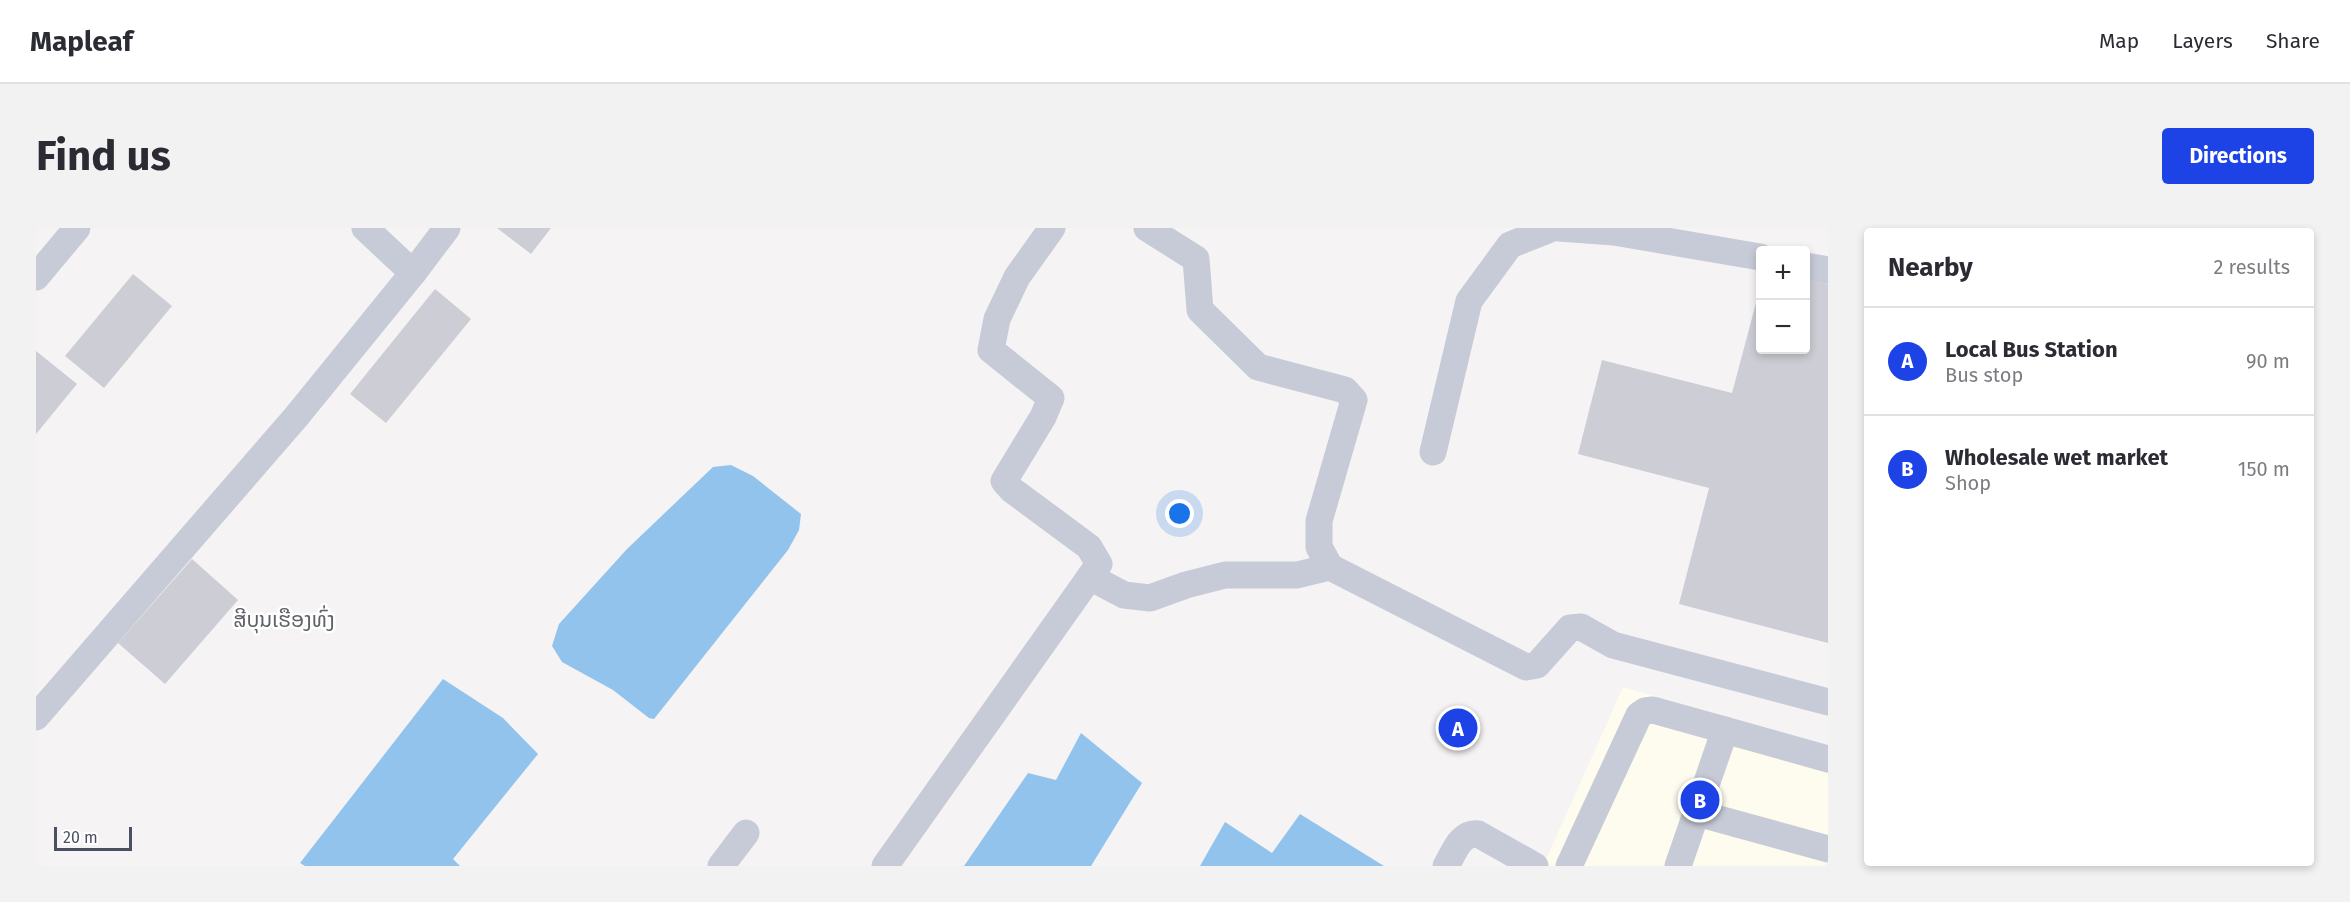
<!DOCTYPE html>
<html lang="en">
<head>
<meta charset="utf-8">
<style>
	body { margin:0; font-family:"Fira Sans","Noto Sans Lao",sans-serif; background:#f2f2f3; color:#2b2b33 }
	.controls { position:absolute; right:18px; top:18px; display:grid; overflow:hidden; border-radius:6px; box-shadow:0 3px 9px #0003 }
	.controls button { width:54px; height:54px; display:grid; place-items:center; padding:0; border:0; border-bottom:2px solid #e1e1e2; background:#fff; color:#2b2b33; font:30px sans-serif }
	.scale { position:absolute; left:18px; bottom:15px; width:78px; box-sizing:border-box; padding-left:6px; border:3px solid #4a5060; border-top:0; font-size:16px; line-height:21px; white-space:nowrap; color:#4a5060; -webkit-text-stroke:4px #fff; paint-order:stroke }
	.you { position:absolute; left:1144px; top:286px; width:21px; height:21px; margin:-15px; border:4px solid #fff; border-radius:50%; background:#1a73e8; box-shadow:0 0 0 9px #1a73e833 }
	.badge { display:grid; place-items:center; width:39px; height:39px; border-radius:50%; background:#1d42e5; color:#fff; font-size:20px; font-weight:700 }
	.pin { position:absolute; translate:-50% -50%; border:3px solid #fff; box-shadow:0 2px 6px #0006 }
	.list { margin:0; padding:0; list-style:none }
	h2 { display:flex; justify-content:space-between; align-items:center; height:78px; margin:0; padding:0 24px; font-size:26px }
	h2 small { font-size:20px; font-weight:400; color:#7c7c81 }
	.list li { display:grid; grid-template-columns:39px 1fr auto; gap:18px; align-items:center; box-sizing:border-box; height:108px; padding:0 24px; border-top:2px solid #e1e1e2 }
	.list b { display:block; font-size:22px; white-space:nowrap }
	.list p { margin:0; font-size:20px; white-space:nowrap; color:#7c7c81 }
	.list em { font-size:20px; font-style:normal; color:#7c7c81 }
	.map { position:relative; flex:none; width:1792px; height:638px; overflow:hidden; border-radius:6px }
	header { display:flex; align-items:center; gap:36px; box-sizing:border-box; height:84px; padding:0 30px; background:#fff; border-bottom:2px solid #e1e1e2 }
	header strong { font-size:28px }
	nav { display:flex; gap:33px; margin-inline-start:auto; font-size:21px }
	.intro { display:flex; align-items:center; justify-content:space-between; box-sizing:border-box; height:144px; padding:0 36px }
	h1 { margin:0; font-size:42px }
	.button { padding:15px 27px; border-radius:6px; background:#1d42e5; color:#fff; font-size:21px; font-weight:700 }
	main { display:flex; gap:36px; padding:0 36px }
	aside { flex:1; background:#fff; border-radius:6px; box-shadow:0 3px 9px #0003 }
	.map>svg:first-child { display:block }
</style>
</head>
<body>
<header>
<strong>Mapleaf</strong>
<nav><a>Map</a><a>Layers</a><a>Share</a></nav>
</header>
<div class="intro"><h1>Find us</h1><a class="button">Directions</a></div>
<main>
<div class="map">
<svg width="1792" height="638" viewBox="0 0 1792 638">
	<rect width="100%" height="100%" fill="#f5f3f3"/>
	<polygon fill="#fdfcef" points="1587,459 1792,518 1792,638 1505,638 1513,625"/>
	<g fill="#91c3ed">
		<polygon points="695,237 717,248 765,286 763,302 752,322 618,491 613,490 577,462 526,434 516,418 523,396 591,321 677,239"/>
		<polygon points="407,451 467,490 502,526 417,631 424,638 269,638 264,635"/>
		<polygon points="1045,505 1106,555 1055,638 928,638 992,545 1020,552"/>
		<polygon points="1264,586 1348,638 1164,638 1189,594 1236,625"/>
	</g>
	<g fill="#cdced5">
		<polygon points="461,0 515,0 495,26"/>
		<polygon points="97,46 136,78 68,160 29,128"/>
		<polygon points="1770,50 1792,56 1792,415 1643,376 1673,260 1542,226 1566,132 1696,165 1724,60 1724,122 1770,122"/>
		<polygon points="399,61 435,91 350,195 314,166"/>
		<polygon points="0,123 41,156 0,206"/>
		<polygon points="156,331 202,372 129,456 82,415"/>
	</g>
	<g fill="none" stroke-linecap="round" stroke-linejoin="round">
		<g stroke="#c7cbd7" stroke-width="27">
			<polyline points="329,0 377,45"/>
			<polyline points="1111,0 1160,31 1164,82 1222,139 1309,162 1318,172 1283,293 1283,319 1294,339 1490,439 1501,437 1534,400 1545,399 1577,417 1792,474"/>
			<polyline points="1523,0 1578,4 1724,29"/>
			<polyline points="1770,38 1792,42"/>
			<polyline points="0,49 41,0"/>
			<polyline points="1397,224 1433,73 1474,17 1517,0"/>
			<polyline points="1054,349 1088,367 1114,370 1150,357 1189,347 1261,347 1294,339"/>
			<polyline points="0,489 260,189 377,45 411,0"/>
			<polyline points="1661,585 1792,621"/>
			<polyline points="685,638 710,605"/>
			<polyline points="849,638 1063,336 1053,319 976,262 968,253 1007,189 1015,170 955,122 961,91 981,49 1016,0"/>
			<path d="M1410,638C1418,625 1424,604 1442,606L1499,638"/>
			<polyline points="1533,638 1603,487 1609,483 1617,482 1792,531"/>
			<polyline points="1642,638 1689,502"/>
		</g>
	</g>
	<g text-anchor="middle" stroke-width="5" stroke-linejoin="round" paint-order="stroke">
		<g font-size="21" fill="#5f6168" stroke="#fff">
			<text x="248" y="399">ສີບຸນເຮືອງທົ່ງ</text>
		</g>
	</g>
</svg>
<div class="controls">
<button>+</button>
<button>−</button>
</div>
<div class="scale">20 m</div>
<div class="you"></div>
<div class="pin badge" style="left:1422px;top:500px">A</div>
<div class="pin badge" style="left:1664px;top:572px">B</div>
</div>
<aside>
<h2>Nearby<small>2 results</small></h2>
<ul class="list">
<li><span class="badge">A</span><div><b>Local Bus Station</b><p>Bus stop</p></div><em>90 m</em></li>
<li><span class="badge">B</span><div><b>Wholesale wet market</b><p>Shop</p></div><em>150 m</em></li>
</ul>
</aside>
</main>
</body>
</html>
